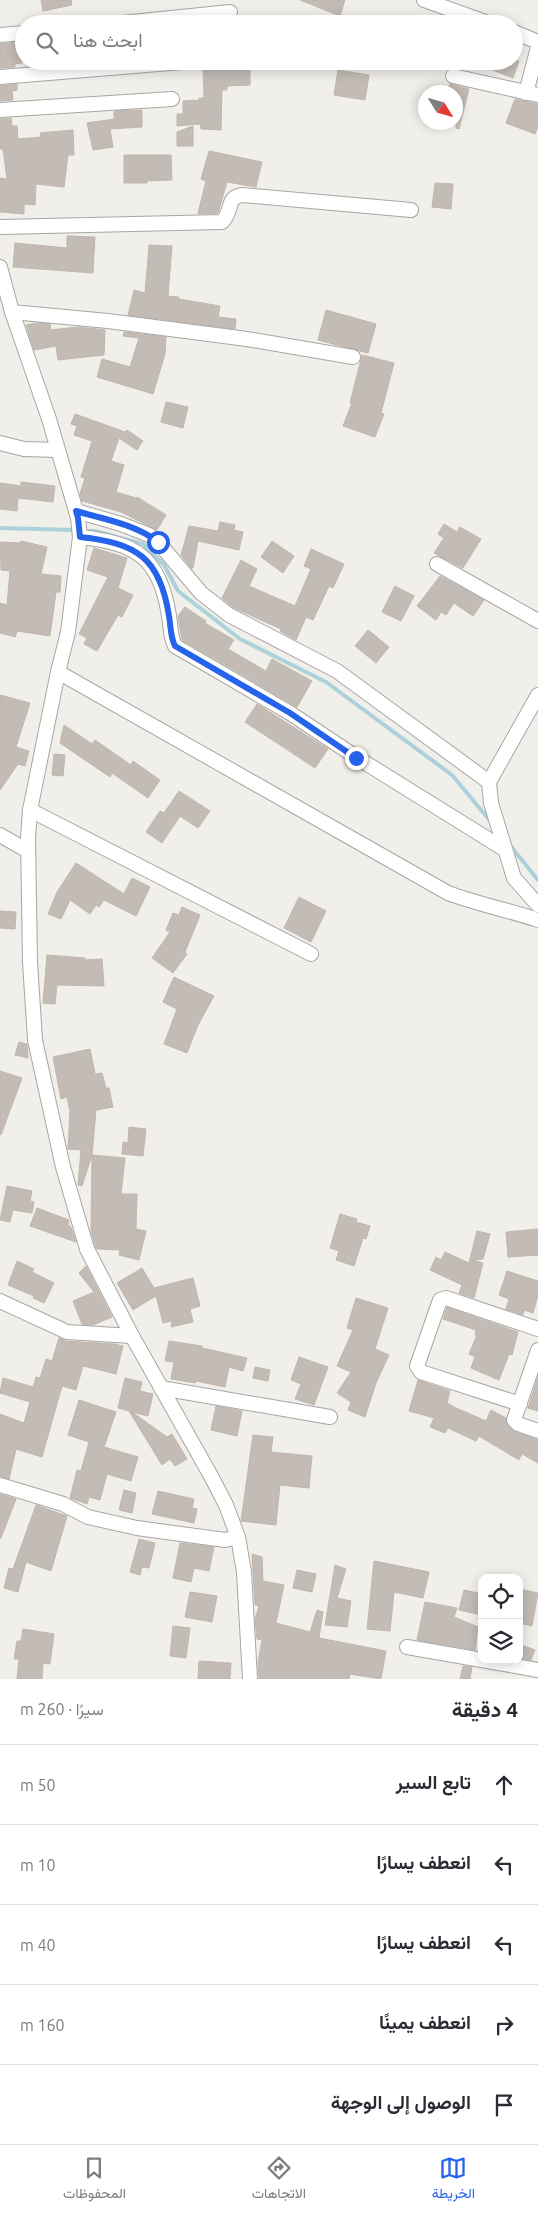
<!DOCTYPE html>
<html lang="ar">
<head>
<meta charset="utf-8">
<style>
	body { margin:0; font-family:Ubuntu,Vazirmatn,sans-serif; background:#f7f7f7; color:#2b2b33; direction:rtl }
	.controls { position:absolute; right:15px; bottom:15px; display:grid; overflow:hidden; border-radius:10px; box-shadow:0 2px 12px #0003 }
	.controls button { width:45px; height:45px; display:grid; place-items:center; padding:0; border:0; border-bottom:1px solid #e1e1e2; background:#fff; color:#2b2b33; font:25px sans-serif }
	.compass { position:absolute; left:418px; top:85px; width:45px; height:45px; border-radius:50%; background:#fff; box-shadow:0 2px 12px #0003; rotate:127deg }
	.stop { position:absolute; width:15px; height:15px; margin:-11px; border:4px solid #2563eb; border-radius:50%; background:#fff }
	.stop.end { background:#2563eb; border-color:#fff; box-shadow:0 1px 5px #0008 }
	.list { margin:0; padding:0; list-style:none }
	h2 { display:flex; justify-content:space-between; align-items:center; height:65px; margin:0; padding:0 20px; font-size:21px }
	h2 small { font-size:16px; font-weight:400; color:#7c7c81 }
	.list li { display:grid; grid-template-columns:32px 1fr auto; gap:15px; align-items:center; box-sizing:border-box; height:80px; padding:0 20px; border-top:1px solid #e1e1e2 }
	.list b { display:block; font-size:19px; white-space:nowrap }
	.list em { font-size:16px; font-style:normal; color:#7c7c81 }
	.icon { flex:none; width:28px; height:28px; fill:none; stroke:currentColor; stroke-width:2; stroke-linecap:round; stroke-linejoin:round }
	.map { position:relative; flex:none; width:538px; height:1679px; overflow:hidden; direction:ltr }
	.search { position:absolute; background:#fff; box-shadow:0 2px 12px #0003; left:15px; right:15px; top:15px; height:55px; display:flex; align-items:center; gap:12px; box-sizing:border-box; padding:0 18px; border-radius:28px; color:#7c7c81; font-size:19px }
	.sheet { height:465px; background:#fff }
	nav { display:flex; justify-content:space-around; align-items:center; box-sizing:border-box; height:70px; border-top:1px solid #e1e1e2; background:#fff; font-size:14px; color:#7c7c81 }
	nav a { display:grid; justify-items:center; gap:2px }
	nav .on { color:#2563eb }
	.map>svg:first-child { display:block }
</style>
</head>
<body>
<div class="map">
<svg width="538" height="1679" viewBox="0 0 538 1679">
	<rect width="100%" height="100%" fill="#f1efe9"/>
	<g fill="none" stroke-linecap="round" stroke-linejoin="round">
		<g stroke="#add1db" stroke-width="4">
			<polyline points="0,528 75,530"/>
			<polyline points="82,531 95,531 143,544 164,565 178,591 240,639 326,682 452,775 492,823"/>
			<polyline points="509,844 538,880"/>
		</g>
	</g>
	<g fill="#c2bbb6" stroke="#c2b6ac">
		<polygon points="41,0 71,0 72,5 43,11"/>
		<polygon points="300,0 345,0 340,16"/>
		<polygon points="18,42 22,63 15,64 15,67 0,68 0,44"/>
		<polygon points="470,61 519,61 513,78"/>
		<polygon points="224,67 224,69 250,68 250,85 227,86 227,90 222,90 221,130 201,129 200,124 177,126 177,114 183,114 183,101 199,100 199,98 204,98 203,68"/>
		<polygon points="338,70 369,75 365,100 334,95"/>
		<polygon points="17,84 17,90 12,91 13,100 0,101 0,86"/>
		<polygon points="450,84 469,89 459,129 456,128 456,92 447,92"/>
		<polygon points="515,99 538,104 538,126 535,134 506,123"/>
		<polygon points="142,110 142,127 110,129 113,147 93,150 87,123 114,119 114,111"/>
		<polygon points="11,118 12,126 17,126 18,139 41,137 40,133 73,130 74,155 68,155 64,187 36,184 35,205 24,204 24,214 0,212 0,178 7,179 3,149 0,149 0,119"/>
		<polygon points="193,126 193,146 177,146 177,132"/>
		<polygon points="209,151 262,162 256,187 227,182 218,213 200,214 198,213 206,181 201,179"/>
		<polygon points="124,155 171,155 172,180 147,181 147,183 124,183"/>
		<polygon points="435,183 453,184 451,209 432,207"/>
		<polygon points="67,236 95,237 93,273 13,267 15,243 67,248"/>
		<polygon points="149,245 172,246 168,296 179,297 179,299 220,306 218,317 236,319 235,329 128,315 134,290 145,293"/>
		<polygon points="326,310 376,324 368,353 318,340"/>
		<polygon points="36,323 50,324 51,330 78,327 105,330 104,355 58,360 56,346 34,350 26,325"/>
		<polygon points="124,332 166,337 165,354 153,394 97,377 102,359 130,367 139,338 123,336"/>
		<polygon points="362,355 394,363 381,413 384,414 375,437 343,426 352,403 350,403"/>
		<polygon points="166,402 188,407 183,428 161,422"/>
		<polygon points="75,414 125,432 127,430 143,441 137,450 119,438 111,461 124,465 116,492 136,498 137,497 166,515 157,530 121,512 82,501 80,494 85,478 81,477 92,441 74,435 77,426 71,424"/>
		<polygon points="21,482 55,486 53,502 18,498 17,511 0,509 0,483 21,486"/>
		<polygon points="220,522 235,525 234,530 243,532 239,550 198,541 193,568 191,568 181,555 189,526 218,531"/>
		<polygon points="444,524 457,532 460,527 481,539 463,568 434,553 444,538 438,534"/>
		<polygon points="21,541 47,547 41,574 61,576 60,592 56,592 50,636 17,631 15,637 0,633 0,603 7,605 10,571 1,570 0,542 20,543"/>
		<polygon points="272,541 294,556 283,573 261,557"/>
		<polygon points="94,548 127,558 118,588 133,595 122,617 118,615 97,651 84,644 87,638 79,634 108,577 87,570"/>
		<polygon points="311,549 344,564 333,588 329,586 313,620 306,617 296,640 280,631 281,629 234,608 222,598 241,560 257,569 249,586 295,606 311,569 304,566"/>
		<polygon points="440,576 484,600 473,616 454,603 446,615 441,612 436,620 417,606"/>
		<polygon points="395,586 414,596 401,621 382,612"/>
		<polygon points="185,607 206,621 205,623 234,640 228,649 266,671 272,659 312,681 297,707 182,640 178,616"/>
		<polygon points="368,630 389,647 376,663 355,646"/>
		<polygon points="0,695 30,703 16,747 29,751 25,766 18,764 0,790"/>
		<polygon points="257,704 328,749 315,768 245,722"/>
		<polygon points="64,725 92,744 95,740 131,765 133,761 160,780 148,798 112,773 110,777 60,743"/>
		<polygon points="54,754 65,755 63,776 52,775"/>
		<polygon points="179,791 210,811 198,828 180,816 162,843 146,832 160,811 164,813"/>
		<polygon points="76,863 124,894 132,878 150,887 136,916 104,900 99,907 96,905 90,914 70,900 61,919 48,914 57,892"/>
		<polygon points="299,897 326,911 311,942 284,928"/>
		<polygon points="182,907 200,915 185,952 187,954 173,973 152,958 170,932 166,930 173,913 179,915"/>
		<polygon points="0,911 16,912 15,929 0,928"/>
		<polygon points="47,955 85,958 85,960 102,959 104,986 57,985 55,1004 43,1003"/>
		<polygon points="174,977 214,996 198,1025 187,1053 164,1044 177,1009 163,1002"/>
		<polygon points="19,1042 27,1044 28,1058 15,1055"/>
		<polygon points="90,1049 95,1074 102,1073 106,1088 109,1088 113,1107 96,1110 92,1155 125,1158 121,1194 137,1194 136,1229 146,1231 139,1260 119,1255 120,1250 98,1249 96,1248 91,1231 92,1155 82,1186 78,1185 81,1150 68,1149 70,1111 67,1097 61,1099 53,1057"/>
		<polygon points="0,1071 22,1078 1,1135 0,1134"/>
		<polygon points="129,1127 146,1129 143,1156 122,1154 123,1142 128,1143"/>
		<polygon points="7,1186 32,1191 30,1201 34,1202 32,1213 13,1210 10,1222 0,1220"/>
		<polygon points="37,1208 69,1220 68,1225 71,1227 76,1242 30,1226"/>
		<polygon points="340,1214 357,1219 356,1222 370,1226 366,1239 363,1238 354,1266 336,1260 339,1251 330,1248"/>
		<polygon points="538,1229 538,1255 508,1257 506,1232"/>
		<polygon points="477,1231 490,1234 483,1259 473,1260 483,1263 474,1298 459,1293 462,1285 430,1270 436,1257 441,1260 445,1252 469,1263"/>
		<polygon points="17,1261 34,1269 32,1272 54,1283 44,1303 33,1298 34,1296 8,1285"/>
		<polygon points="86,1266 112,1317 93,1325 82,1324 73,1301 94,1292 79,1273"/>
		<polygon points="142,1268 154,1288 193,1278 200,1306 190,1309 193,1322 171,1327 172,1321 163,1323 156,1296 133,1310 117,1283"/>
		<polygon points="507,1271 538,1281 538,1295 533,1313 524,1310 523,1315 506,1309 509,1299 499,1295"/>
		<polygon points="356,1298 388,1308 375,1349 389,1355 376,1383 365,1417 348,1410 351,1402 337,1393 351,1372 337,1366 353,1330 347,1328"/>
		<polygon points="447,1307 518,1332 512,1355 509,1354 499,1380 471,1368 475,1357 469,1354 477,1335 475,1335 476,1330 443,1319"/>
		<polygon points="59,1338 66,1341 114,1344 123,1346 116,1374 83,1366 76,1390 62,1386 42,1457 16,1449 9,1479 0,1476 0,1414 24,1423 30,1402 0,1393 3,1378 33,1387 36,1377 40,1378 46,1359 52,1361"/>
		<polygon points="169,1341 202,1346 202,1348 247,1358 243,1371 229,1367 225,1387 196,1381 196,1383 171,1379 174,1362 165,1361"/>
		<polygon points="299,1357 328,1367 314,1405 295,1399 301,1384 291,1380"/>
		<polygon points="255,1367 270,1370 268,1381 253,1378"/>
		<polygon points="538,1377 538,1411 528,1408"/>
		<polygon points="125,1378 142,1382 140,1391 153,1394 148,1416 132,1412 167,1437 172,1434 187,1459 175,1466 170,1459 162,1465 129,1411 118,1408"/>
		<polygon points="418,1380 450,1391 447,1403 454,1407 486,1421 491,1410 506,1418 508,1426 515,1432 538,1440 538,1463 522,1454 519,1460 479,1436 476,1441 448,1428 445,1433 430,1427 434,1418 409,1411"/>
		<polygon points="79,1400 116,1412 104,1447 138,1457 131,1481 107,1474 100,1500 89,1497 87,1504 70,1498 77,1470 81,1471 89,1442 68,1435"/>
		<polygon points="216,1406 242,1411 237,1436 211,1430"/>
		<polygon points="253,1435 273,1437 271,1452 312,1456 309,1488 280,1485 276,1525 241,1521"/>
		<polygon points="124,1490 136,1493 132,1513 119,1510"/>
		<polygon points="158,1491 194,1499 192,1508 197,1509 194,1523 152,1514"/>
		<polygon points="0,1494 16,1499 1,1538 0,1538"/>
		<polygon points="36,1505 67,1516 51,1571 26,1562 18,1592 4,1588 9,1568 13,1569"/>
		<polygon points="139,1539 155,1543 149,1568 142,1567 140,1575 130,1572"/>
		<polygon points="180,1543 214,1547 209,1571 194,1568 191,1582 173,1578"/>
		<polygon points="252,1554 262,1557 263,1581 284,1585 276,1623 310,1632 317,1610 323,1612 319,1638 386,1651 381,1679 350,1674 349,1679 259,1679 258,1662 262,1640 257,1639 255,1619 259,1606 255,1605"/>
		<polygon points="374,1561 429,1572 423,1598 394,1592 390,1631 367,1629"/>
		<polygon points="335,1565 346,1569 337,1598 351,1601 347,1627 325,1625"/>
		<polygon points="297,1570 316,1574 312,1592 293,1588"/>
		<polygon points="519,1589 538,1593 532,1626 519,1623"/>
		<polygon points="464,1590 482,1594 482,1615 459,1610"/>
		<polygon points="190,1592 217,1596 212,1622 185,1617"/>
		<polygon points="425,1602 457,1608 454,1617 478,1627 475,1650 417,1640"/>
		<polygon points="173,1626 190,1628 186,1658 170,1656"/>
		<polygon points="23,1629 54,1634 50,1664 43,1663 42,1679 17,1679 19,1659 14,1659 17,1641 21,1641"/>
		<polygon points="519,1644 535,1650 531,1660 519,1658"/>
		<polygon points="199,1661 231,1663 230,1679 198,1679"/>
		<polygon points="463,1666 472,1667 470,1679 460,1679"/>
	</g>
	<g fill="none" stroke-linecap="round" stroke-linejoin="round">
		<defs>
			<g id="minor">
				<polyline points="424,0 491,24"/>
				<polyline points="113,24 230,12"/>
				<polyline points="514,32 538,42"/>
				<polyline points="0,35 24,33"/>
				<polyline points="453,76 538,95"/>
				<polyline points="0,77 195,61"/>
				<polyline points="526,93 538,47"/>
				<polyline points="0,110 172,99"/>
				<path d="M0,227L222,222C234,210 225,197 243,195L411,210"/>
				<polyline points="0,267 12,312 49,419 78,518 80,537 68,632 58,672 30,810 28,838 30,962 35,1040 63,1167 87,1249 132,1336 211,1476 226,1505 238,1537 244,1572 250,1679"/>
				<polyline points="12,312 108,321 247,339 353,357"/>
				<polyline points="0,443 24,449 57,450"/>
				<polyline points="76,511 121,524 149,535 158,542 201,593 229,615 337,671 489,782 491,803 514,878 538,905"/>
				<path d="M80,537C136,543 160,557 169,616C171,627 170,636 175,646L290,713L356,757L504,849"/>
				<polyline points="437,564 538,621"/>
				<path d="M58,672L448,893C477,904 508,910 538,920"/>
				<polyline points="489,782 538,695"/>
				<polyline points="30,810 311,954"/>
				<polyline points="0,835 28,851"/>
				<polyline points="0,1301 67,1332 132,1336"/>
				<polyline points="538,1350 514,1420 518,1424 538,1431"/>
				<polyline points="161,1388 330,1417"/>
				<polyline points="520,1404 421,1372 417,1366 440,1300 446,1298 538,1329"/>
				<polyline points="0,1485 63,1504 88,1517 137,1528 225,1540 238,1537"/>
				<polyline points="407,1647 482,1660"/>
				<polyline points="482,1660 538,1670"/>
			</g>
		</defs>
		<use href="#minor" stroke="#a6a6a6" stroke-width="16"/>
		<use href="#minor" stroke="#fff" stroke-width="14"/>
	</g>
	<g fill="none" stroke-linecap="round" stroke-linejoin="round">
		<path stroke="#2563eb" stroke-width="6" d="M158,542C135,524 103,519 76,511L78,518L80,537C136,543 160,557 169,616C171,627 170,636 175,646L290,713L356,758"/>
	</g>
</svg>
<div class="controls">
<button><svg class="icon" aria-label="locate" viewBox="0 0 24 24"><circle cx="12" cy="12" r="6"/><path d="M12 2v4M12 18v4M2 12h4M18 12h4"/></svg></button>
<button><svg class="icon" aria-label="layers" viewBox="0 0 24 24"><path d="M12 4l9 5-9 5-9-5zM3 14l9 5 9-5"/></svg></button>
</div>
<svg class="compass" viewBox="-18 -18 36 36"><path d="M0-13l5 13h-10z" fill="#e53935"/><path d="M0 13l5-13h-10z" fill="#7c7c81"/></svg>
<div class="stop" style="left:158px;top:542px"></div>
<div class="stop end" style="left:356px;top:758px"></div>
<div class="search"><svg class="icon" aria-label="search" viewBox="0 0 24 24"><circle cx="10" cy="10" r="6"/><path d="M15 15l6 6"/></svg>ابحث هنا</div>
</div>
<section class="sheet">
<h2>4 دقيقة<small>سيرًا · 260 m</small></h2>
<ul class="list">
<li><svg class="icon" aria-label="ahead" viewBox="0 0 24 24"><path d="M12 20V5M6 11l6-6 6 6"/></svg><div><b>تابع السير</b></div><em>50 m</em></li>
<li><svg class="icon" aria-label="left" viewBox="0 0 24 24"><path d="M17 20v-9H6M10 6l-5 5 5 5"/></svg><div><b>انعطف يسارًا</b></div><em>10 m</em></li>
<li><svg class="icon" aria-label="left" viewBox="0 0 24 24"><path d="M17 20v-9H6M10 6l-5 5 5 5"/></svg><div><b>انعطف يسارًا</b></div><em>40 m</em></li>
<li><svg class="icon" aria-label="right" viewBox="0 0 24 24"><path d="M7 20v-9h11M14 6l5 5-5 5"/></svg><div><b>انعطف يمينًا</b></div><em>160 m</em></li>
<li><svg class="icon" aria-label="arrive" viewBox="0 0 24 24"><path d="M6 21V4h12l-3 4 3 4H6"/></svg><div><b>الوصول إلى الوجهة</b></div></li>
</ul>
</section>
<nav>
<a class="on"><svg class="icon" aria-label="map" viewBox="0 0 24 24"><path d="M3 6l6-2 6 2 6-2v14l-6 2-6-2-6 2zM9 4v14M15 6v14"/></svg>الخريطة</a>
<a><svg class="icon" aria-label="directions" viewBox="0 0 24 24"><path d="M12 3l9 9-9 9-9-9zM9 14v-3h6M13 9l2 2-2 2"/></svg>الاتجاهات</a>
<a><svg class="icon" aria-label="saved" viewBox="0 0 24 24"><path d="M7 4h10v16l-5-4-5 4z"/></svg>المحفوظات</a>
</nav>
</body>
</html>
